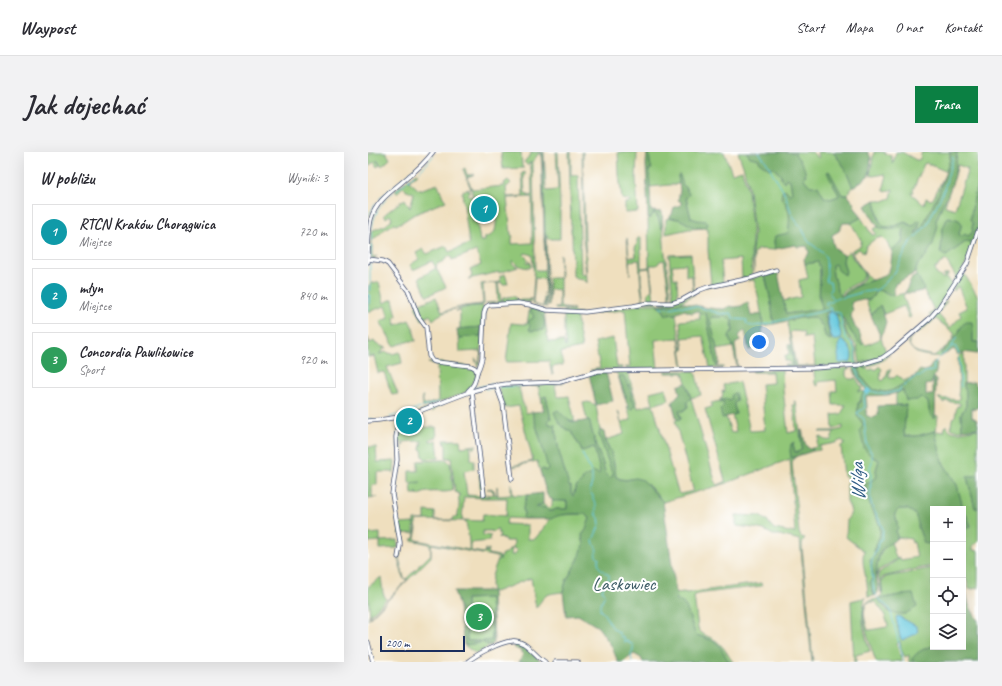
<!DOCTYPE html>
<html lang="pl">
<head>
<meta charset="utf-8">
<style>
	body { margin:0; font-family:Caveat,sans-serif; background:#f2f2f3; color:#2b2b33 }
	.controls { position:absolute; right:12px; bottom:12px; display:grid; overflow:hidden; border-radius:0px; box-shadow:0 4px 16px #0002 }
	.controls button { width:36px; height:36px; display:grid; place-items:center; padding:0; border:0; border-bottom:1px solid #e1e1e2; background:#fff; color:#2b2b33; font:20px sans-serif }
	.scale { position:absolute; left:12px; bottom:10px; width:85px; box-sizing:border-box; padding-left:4px; border:2px solid #1b2f5e; border-top:0; font-size:11px; line-height:14px; white-space:nowrap; color:#1b2f5e; -webkit-text-stroke:3px #fff; paint-order:stroke }
	.you { position:absolute; left:391px; top:190px; width:14px; height:14px; margin:-10px; border:3px solid #fff; border-radius:50%; background:#1a73e8; box-shadow:0 0 0 6px #1a73e833 }
	.badge { display:grid; place-items:center; width:26px; height:26px; border-radius:50%; background:#0b8043; color:#fff; font-size:13px; font-weight:700 }
	.pin { position:absolute; translate:-50% -50%; border:2px solid #fff; box-shadow:0 1px 4px #0006 }
	.list { margin:0; padding:0; list-style:none }
	h2 { display:flex; justify-content:space-between; align-items:center; height:52px; margin:0; padding:0 16px; font-size:17px }
	h2 small { font-size:13px; font-weight:400; color:#7c7c81 }
	.list li { display:grid; grid-template-columns:26px 1fr auto; gap:12px; align-items:center; box-sizing:border-box; height:56px; margin:0 8px 8px; padding:0 8px; border:1px solid #e1e1e2; border-radius:0px }
	.list b { display:block; font-size:15px; white-space:nowrap }
	.list p { margin:0; font-size:13px; white-space:nowrap; color:#7c7c81 }
	.list em { font-size:13px; font-style:normal; color:#7c7c81 }
	.icon { flex:none; width:22px; height:22px; fill:none; stroke:currentColor; stroke-width:2; stroke-linecap:round; stroke-linejoin:round }
	.map { position:relative; flex:none; width:610px; height:510px; overflow:hidden; border-radius:0px }
	header { display:flex; align-items:center; gap:24px; box-sizing:border-box; height:56px; padding:0 20px; background:#fff; border-bottom:1px solid #e1e1e2 }
	header strong { font-size:19px }
	nav { display:flex; gap:22px; margin-inline-start:auto; font-size:14px }
	.intro { display:flex; align-items:center; justify-content:space-between; box-sizing:border-box; height:96px; padding:0 24px }
	h1 { margin:0; font-size:28px }
	.button { padding:10px 18px; border-radius:0px; background:#0b8043; color:#fff; font-size:14px; font-weight:700 }
	main { display:flex; gap:24px; padding:0 24px }
	aside { flex:1; background:#fff; border-radius:0px; box-shadow:0 4px 16px #0002 }
	.map>svg:first-child { display:block }
</style>
</head>
<body>
<header>
<strong>Waypost</strong>
<nav><a>Start</a><a>Mapa</a><a>O nas</a><a>Kontakt</a></nav>
</header>
<div class="intro"><h1>Jak dojechać</h1><a class="button">Trasa</a></div>
<main>
<aside>
<h2>W pobliżu<small>Wyniki: 3</small></h2>
<ul class="list">
<li><span class="badge" style="background:#0f9aa8">1</span><div><b>RTCN Kraków Chorągwica</b><p>Miejsce</p></div><em>720 m</em></li>
<li><span class="badge" style="background:#0f9aa8">2</span><div><b>młyn</b><p>Miejsce</p></div><em>840 m</em></li>
<li><span class="badge" style="background:#2e9e5b">3</span><div><b>Concordia Pawlikowice</b><p>Sport</p></div><em>920 m</em></li>
</ul>
</aside>
<div class="map">
<svg width="610" height="510" viewBox="0 0 610 510">
	<rect width="100%" height="100%" fill="#fff"/>
	<filter id="ink" filterUnits="userSpaceOnUse"><feTurbulence type="fractalNoise" baseFrequency=".025" numOctaves="2"/><feDisplacementMap in="SourceGraphic" scale="8" xChannelSelector="R" yChannelSelector="G"/><feConvolveMatrix kernelMatrix="1 2 1 2 8 2 1 2 1" color-interpolation-filters="sRGB"/></filter>
	<filter id="wash" filterUnits="userSpaceOnUse"><feTurbulence type="fractalNoise" baseFrequency=".012" numOctaves="4" result="noise"/><feDisplacementMap in="SourceGraphic" scale="16" xChannelSelector="R" yChannelSelector="G"/><feGaussianBlur stdDeviation="0.9" result="paint"/><feColorMatrix in="noise" values="0 0 0 0 0 0 0 0 0 0 0 0 0 0 0 0 0 1.4 0 .05"/><feComposite in="paint" operator="in"/></filter>
	<g filter="url(#wash)">
		<rect width="100%" height="100%" fill="#efdfbe"/>
		<g fill="#91c678" stroke="#567a6b" fill-rule="evenodd">
			<polygon points="0,0 1,2 4,2 3,0 18,0 22,7 14,14 9,8 8,9 9,9 12,13 9,15 6,10 0,15 0,13 2,10 0,6 0,9"/>
			<polygon points="133,0 153,0 154,14 156,16 135,17"/>
			<path d="M163,0H174L176,54L177,141L175,142L177,140V127L167,126L165,152L175,155L176,146L175,144L177,145L176,155H175L164,152L166,125L164,103L157,101L156,103L160,107L158,111L160,112L161,109L162,110L163,115L162,116C156,116 148,113 145,108L144,110C145,113 147,114 150,115L131,121V120L100,127L104,124L102,117L113,113L109,100L108,99L84,108L83,105C78,104 79,106 76,109C74,110 71,111 69,112L68,116L78,135L59,144L51,126L68,116L64,109L45,118L42,113L51,107L48,101L55,97L59,102L78,94L81,100L101,92L97,60L94,41L95,39L101,37L102,40L100,42L101,44L103,43L107,52L108,66L105,67V70H109L112,89H117V85C118,85 123,84 124,83C130,79 128,62 127,56L112,52L108,50L95,17L97,16L99,23L106,22L105,23L99,25L104,37L136,34L137,33L136,31L140,28L143,31L139,35H138L139,45L155,44L154,21L157,20V24L156,25L157,41L160,42V44L164,43L163,16L161,15L162,14L163,10L159,13L156,10L163,2ZM172,0L173,1L175,49L177,117L176,118H168L167,116L165,9ZM164,45V91L144,92V86L145,84L143,83L139,46Z"/>
			<polygon points="175,0 176,0 178,37 179,39 188,38 190,37 188,0 190,0 192,54 192,87 180,87 179,82 178,82 179,139 178,156 178,113"/>
			<polygon points="201,0 203,0 203,24 210,23 213,122 215,123 218,122 217,112 216,109 217,103 215,85 215,46 214,0 215,0 217,91 218,103 219,105 218,109 219,131 216,128 209,127 205,124 204,83 203,80"/>
			<polygon points="250,0 269,0 268,27 270,60 257,61 257,51 259,50 260,51 262,49 261,48 254,47 251,23"/>
			<path d="M281,0H356L364,21L374,18L380,39L384,74V89L383,99L384,125L373,126H374L373,107L353,109L355,131L337,135L336,134L343,132L340,98V76L321,77L298,82V67C310,64 317,70 327,76L329,68L323,66L318,46V36L315,33L310,24L311,32L282,35L281,17L283,16L282,11Z"/>
			<path d="M370,0H378C385,7 385,4 392,7C402,12 412,20 416,30L418,26L422,28L424,40L422,43L417,37V49L422,62V70L420,81L406,89L407,98L389,97L388,100H386V120L384,99L386,81L381,38L376,17Z"/>
			<polygon points="429,0 444,0 450,6 451,5 449,0 465,0 475,13 485,35 479,42 474,43 461,19 465,32 468,36 471,44 462,47 456,45 450,35 442,35 436,27 438,22 427,2"/>
			<path d="M506,0H517V2L523,4L525,12L528,0H534L548,8H551L552,6L554,0H582V7L571,41L553,77L546,83L552,72L544,74L537,70L527,74L516,75L511,68L507,48H512V49H515L523,46L525,37L518,40L515,38L518,27L517,22L506,24L502,23ZM558,11L577,19L578,20L565,47L563,48L558,46L556,53L543,41L546,40L545,38L556,12Z"/>
			<polygon points="589,0 610,0 610,33 608,38 604,76 605,80 600,84 593,85 591,81 594,72 591,68 581,65 572,100 578,104 599,89 605,91 598,112 587,130 585,129 588,125 578,108 570,113 571,114 567,116 568,122 576,127 576,123 580,121 580,123 578,124 585,133 568,158 562,165 561,163 566,158 547,121 550,112 558,104 569,77 568,69 575,51 579,46 577,54 587,57 600,17 590,13 586,27 588,13"/>
			<polygon points="48,21 50,22 41,29 51,38 70,32 75,45 78,49 45,63 36,69 28,73 26,72 17,77 4,89 4,104 6,105 9,104 6,107 2,105 2,103 3,103 3,101 2,101 3,79 18,73 24,67 22,63 18,66 16,63 27,54 37,47 42,56 46,41 38,39 38,38 35,35 29,41 27,38"/>
			<path d="M286,61C291,64 291,71 293,75L295,76C296,87 296,98 298,108C299,120 304,138 301,150H293V149H301V140L296,108L292,109L289,113H282L286,149H289V150H278V149L281,146L280,141L284,138L282,119L281,116L273,117V129L276,150L270,152L269,151L275,148L273,136L271,108L261,109L262,123L259,86L261,105H268V104L267,96L269,92V87L273,85V115L274,116L281,115L280,66H282Z"/>
			<path d="M492,64L504,83H505L508,82L505,77L510,75L528,77L536,74L534,91L526,97L524,100L518,89L514,85L507,87L498,94L496,101L492,98L491,97L487,100H484C485,106 499,125 504,128L490,133L478,142L475,143C480,135 492,134 497,125C497,114 484,110 484,98L493,94L492,91L494,90L483,71L492,66Z"/>
			<path d="M482,99C484,110 494,114 496,124C491,133 478,133 473,143L472,144L469,139L468,130L465,124L464,113L467,112L469,117L476,122L478,120L475,110L476,103Z"/>
			<polygon points="192,102 193,126 192,127 192,154 194,156 206,157 205,158 187,157 187,156 191,156 191,138 182,137 181,154 180,153 181,126 192,126"/>
			<polygon points="323,102 326,139 325,141 324,124 318,124 318,112 304,113 306,127 309,127 310,146 310,148 307,149 305,147 301,103"/>
			<polygon points="450,110 452,115 451,147 456,157 418,162 415,149 433,145 431,128 440,126 437,112"/>
			<polygon points="407,119 410,121 397,124 402,145 406,172 394,174 394,172 395,171 390,143 386,128 379,129 380,128"/>
			<path d="M137,122L140,131L135,133L133,130L130,131L133,149H134L135,146L145,144L147,145L149,148H161L163,146L162,150L136,151V149L135,148L133,151L119,152L118,151L130,150L129,131L115,132L116,153C101,153 75,157 65,168L62,163L54,168L47,154L68,145L74,160L96,154L114,152L115,151L113,132L132,130V124Z"/>
			<path d="M594,122L597,123L610,145V190H605V178L592,176L590,183L584,187L586,184V181L568,167L557,175L556,177C553,178 542,185 541,189C540,192 544,198 547,199C552,202 560,202 566,204L579,194L573,201L574,204L573,205C558,203 543,205 540,188L566,164L578,148L579,149L570,162L582,176L593,164L591,160L599,156L590,134L586,139L585,137Z"/>
			<polygon points="5,130 6,132 11,130 16,151 25,147 29,164 26,165 28,173 41,168 45,176 48,189 42,189 26,194 12,169 21,166 17,154 3,159 3,160 0,159 1,133"/>
			<path d="M510,138C514,139 516,141 520,143C525,145 531,142 537,141L535,144L543,165L541,166L536,154L516,162L512,153L503,163L498,148H502L507,139Z"/>
			<polygon points="327,142 313,150 304,153 291,152 298,163 308,162 316,216 311,216 310,215 315,215 311,186 287,188 290,217 258,217 258,215 262,215 257,158 229,161 229,160 276,152 296,152"/>
			<path d="M156,153L176,159L180,190L195,189L197,195H198L196,179V159L213,161V162H208L214,196L193,200L195,213L184,215L185,223H184L181,209L138,210L143,171L153,172H159L162,154ZM163,157H167L175,178L161,176L163,173L160,171L161,169L166,165L162,158Z"/>
			<path d="M114,154L116,156C110,175 118,196 110,215L107,207H108L109,210L111,211L113,199L92,200L91,186L113,184V175L92,177V158L88,159C97,155 105,154 114,154Z"/>
			<path d="M464,159L474,165L476,175L478,182L486,193L488,197L489,212L466,214L419,215L417,213H422L423,212L421,209H417V203L418,204L421,203L420,193H422L425,209L424,214H426L419,169L432,166L447,165L454,174L458,186L463,188L457,162L458,160ZM424,179L435,180L436,186L444,185L447,214H428L422,181Z"/>
			<polygon points="331,161 338,162 349,215 356,215 355,216 342,216 335,184 314,186 316,198 315,199 312,169 332,167"/>
			<polygon points="357,164 364,168 365,195 349,198 342,167 343,165 354,165"/>
			<polygon points="476,166 483,180 494,193 495,191 498,193 512,187 513,186 518,200 523,198 512,205 492,211 489,194 479,182 477,174"/>
			<polygon points="0,186 2,191 6,189 8,192 18,196 15,197 15,199 11,202 18,200 24,202 32,200 34,211 19,215 30,242 24,243 16,220 10,221 6,204 0,205 0,190 1,190"/>
			<polygon points="245,186 249,215 254,215 254,217 238,217 223,219 222,218 232,216 227,190"/>
			<path d="M594,202H596V235L598,240V254L593,262L594,278C590,278 584,279 582,274H583L584,267L587,264L589,254H592V251L576,249V251L570,246L591,248V244H590L591,235L590,206Z"/>
			<polygon points="521,203 522,203 510,211 496,216 502,218 505,216 508,218 511,214 514,217 512,221 513,224 512,227 515,229 518,225 520,218 522,217 523,218 521,221 521,226 526,226 529,223 531,225 532,225 535,229 545,225 544,227 523,239 517,240 504,237 492,223 491,216 488,223 492,229 486,219 485,215"/>
			<polygon points="65,210 99,214 108,218 108,226 99,239 94,242 55,256 54,244 55,244 55,251 57,253 70,249 69,212 60,211"/>
			<path d="M481,216L482,217L478,219V224L481,227H486L487,225L494,236L493,238L490,239V240L495,239L496,240L492,250L490,251C490,259 489,265 495,272L503,304L511,308L508,318L509,325L496,333L499,340L503,357L506,361L512,374V382L507,403L502,408L505,424L504,439L507,444H505L500,445C501,429 492,413 496,399L479,386L478,384L479,368L483,361L482,356L479,350V324H476L473,294L477,292L474,288L467,291L452,294V298L445,299L444,296L449,295V290L451,289V284C455,287 457,289 463,288L466,280H451L452,279H466L475,277V274L465,277L464,263L473,262L478,253H465L464,239H469L468,228L450,230V234L447,232L446,219L447,218Z"/>
			<path d="M385,218H415L414,219L415,237L420,281L428,279L427,265L425,253H427L426,249H428L434,297L430,300H427L425,291L424,306L429,304L425,307L424,311L431,381L433,385L437,386C434,389 434,392 434,396L445,510H444L432,388L411,383H405L396,378L386,376L369,374L368,372V363L392,364L399,369L406,377L427,381L422,307L356,332L295,350C288,343 278,326 267,327C259,327 256,329 248,325C247,317 246,309 243,301C241,296 239,292 238,288L256,282L250,259L251,260V261L253,270L263,268L259,254L263,257L264,243L261,232L257,247L249,221L244,220L267,219L268,220L260,221L270,256L285,252L282,240L298,236L301,248L285,253L310,340L312,342L325,339V337L307,268L313,267L311,258L323,246L315,221H297V219H327L333,243L323,246L348,332L350,333L357,330V328L337,257L344,255L343,251L352,249L351,250L356,251L354,266L358,265L363,281L368,280V279L364,263L368,262L366,252L367,249L364,247L352,248V247L355,245L354,239L357,240L355,233L371,230L382,279L397,278L393,232L405,231L404,220H384Z"/>
			<path d="M197,230L187,233L189,244L192,245L201,244C202,251 207,264 206,270L202,269L197,277L203,279L214,299L226,295L232,319L231,322L221,323L216,325L214,329L208,335L205,344L203,342V335H201L191,300L187,273L181,272L179,267H183L178,244L173,246L170,234H162V233L188,232Z"/>
			<polygon points="147,233 147,235 150,236 151,235 151,233 156,233 156,234 151,235 154,249 158,261 164,260 171,283 181,317 178,319 175,317 172,319 169,309 144,315 144,314 165,309 151,254 137,256 130,234"/>
			<path d="M535,238L538,246L553,245L560,250L561,259L567,266V263L570,264L568,279L576,280L577,274H579C583,285 601,278 610,277V323L599,325L607,356H610V390L609,391L605,393V398L610,399V436L605,437L601,436L595,415V412L598,411V402L595,403V378L603,374L595,356L589,333L574,309L567,279L549,284H537L536,280L538,253H528V242Z"/>
			<polygon points="220,250 228,253 232,278 231,283 245,323 242,326 238,323 234,309 228,294 221,268 219,268 215,251"/>
			<path d="M76,252L66,256V259L64,260L63,258L33,267L31,276L68,275L69,285L62,287V289H69L71,306L57,307L55,304L54,298L52,297L54,289L30,290V296L31,297H34V292H36V293L34,294L35,298L30,297C29,287 29,275 33,266Z"/>
			<path d="M76,288H92L93,295L109,293L105,297L104,294H102L103,298V308H106V317L96,319L99,343L113,344L111,322H112L117,344H121L119,341L121,343L126,342V340L124,339V337H119L123,336L126,338L127,343H129V334L130,344L143,343V331L144,333L145,343H159L155,356L156,362L155,365L156,367L139,366L138,372L160,373V387H167L184,365L190,363L217,362L222,366L218,378L214,383L216,393L210,408L198,429L195,440C177,442 178,442 168,456L163,426L127,440L124,439C121,428 126,418 130,407L129,405L64,392L63,395V405L0,468V467L40,427H36L35,426C34,418 29,408 32,401H33L31,406L36,426L38,427L51,414V412L54,411L63,402L62,392L43,388L46,386L48,376L46,371V381L31,382L32,377H31L30,372L46,371V368H57V359L67,360V368H85L86,365H89C91,360 92,350 90,346L92,344L90,341L87,340L83,306H78V293L77,292ZM96,345L117,346H139L138,364L116,362H115L114,369L95,368L94,367ZM50,368L98,369C99,379 102,388 101,398L48,388L47,386L49,377L48,370ZM128,377L130,378V381L132,382L131,386L137,387V389H146L145,396L149,398L147,403H143L144,396L141,397C139,403 139,400 134,402L132,408V407L131,404L120,402L121,397H120L118,401L117,400L118,397H117L116,401L103,399V391L122,389L121,386L123,384L115,383V379H123L125,380Z"/>
			<polygon points="0,295 8,295 9,310 27,309 26,321 25,321 24,320 9,320 9,333 4,333 4,345 9,345 0,346 0,304 1,303 0,303"/>
			<path d="M74,308H79L82,311L85,334L84,339C77,341 67,339 60,340C57,340 54,342 50,343L49,340V342H44L43,332L48,331L49,332L53,331V330L41,331V319H50V309Z"/>
			<path d="M184,347L194,349H199V357H188L184,359H180L174,355H168L167,354L175,352C182,359 185,356 184,347Z"/>
			<path d="M531,357H539L547,362L559,392L565,389V414C549,416 534,421 518,424L515,425L512,429L514,437L513,441L511,428V421L513,419L532,406L533,408L549,405L546,390L544,391L543,387L531,385L529,387L527,360Z"/>
			<polygon points="12,381 12,389 30,388 30,396 12,397 12,389 0,390 0,382"/>
			<path d="M523,390L528,406L532,405L511,418L509,423V428C508,423 509,419 509,415C511,404 513,396 523,390Z"/>
			<path d="M565,416V429L564,430L565,440V494L558,496L544,507L545,510H541V503L537,505L533,498L532,489L529,492L534,510L528,509L527,510H508C504,497 490,463 498,452C500,448 505,448 509,447L522,461L537,462L532,443L516,446L512,445C518,439 511,432 515,427C519,423 534,423 540,421C549,419 556,417 565,416ZM501,450H507C514,457 518,464 520,474L519,475L502,478H500C497,469 494,459 499,451ZM530,464L548,474L549,476L550,479L539,485L534,488L532,485L528,465Z"/>
			<path d="M13,425L15,441L18,447L0,465L2,462C1,456 0,440 0,435C1,434 11,427 13,425Z"/>
			<path d="M393,431L394,434L329,442L326,444L330,476C334,485 344,484 351,491C357,496 360,504 365,510H361L340,487L329,483L327,481L318,455L309,448L308,441L316,440L318,441Z"/>
			<path d="M496,445L497,446C492,466 496,480 502,499L488,503V510H486L483,451V449L495,446Z"/>
			<polygon points="122,446 124,489 114,489 115,491 124,493 108,502 96,493 112,491 112,489 99,489 98,447"/>
		</g>
		<g fill="#74ab68" stroke="#486d63">
			<path d="M279,0H281L282,11L284,17H281L283,59L294,60L295,76H293C292,71 291,63 286,61L282,66H280L278,12Z"/>
			<path d="M378,0H429L427,2C433,10 440,17 436,27L442,34H450L456,45L462,47L471,44C468,35 462,29 459,20L461,19L474,43L479,42L485,50L488,57L492,62V66L483,71H475L471,79L464,83C465,95 466,97 476,103L475,110L478,120L476,123L469,117L467,112L464,113L465,124L468,130L469,139L472,144C482,142 483,137 491,133C499,129 514,127 520,120C525,113 522,101 526,96C528,94 532,93 534,91L536,75C530,76 522,79 516,77C514,77 512,75 510,75L497,54L507,48L511,68L516,75L527,74L537,70L544,74L547,73L549,69L553,68L547,82L553,77L571,41L582,7V0H589L588,13L586,27L579,46L575,51L568,69L569,77L565,92L558,104L550,112L547,121L527,132L525,144C519,142 513,137 507,139C504,155 493,143 483,151L485,158L483,164L487,175L491,179L495,191L494,193L492,192L483,180L476,167L464,159L458,160L457,162L463,188L458,186L454,174L447,165L432,166L406,172L402,145L397,123L410,121L418,162L455,157C447,143 456,124 450,110L437,112L436,107L441,101L439,94L430,95L427,93L407,97L406,89L407,84L420,81C422,68 423,55 413,46L414,40L417,37L422,43L424,40L422,28L418,26L416,30L413,27V24L405,15L401,17L391,10V7L382,5Z"/>
			<polygon points="465,0 500,0 503,6 501,23 495,28 485,35 475,13"/>
			<polygon points="310,23 312,23 315,33 318,36 321,42 318,46 323,66 329,68 339,69 340,73 335,76 327,76 311,67 301,66 304,62 306,55 313,53 313,50 310,48 312,38"/>
			<polygon points="610,33 610,75 605,91 599,89 578,104 572,101 573,98 574,79 579,66 581,65 591,68 594,72 591,81 593,85 597,82 600,84 605,80 604,76 605,71 602,68 606,45"/>
			<polygon points="549,123 556,136 554,139 545,141 537,141 543,127"/>
			<polygon points="313,150 340,156 356,157 362,154 367,155 373,154 380,150 383,164 394,162 395,171 394,172 395,192 381,198 377,179 375,179 371,184 372,189 367,192 370,215 369,215 364,191 362,190 361,184 363,180 365,180 364,168 357,164 354,165 344,165 342,167 351,205 351,213 348,213 338,162 331,161 330,159 324,161 316,158 308,162 298,163 295,158 288,153 304,153"/>
			<polygon points="512,153 518,170 513,186 503,163"/>
			<path d="M167,156C175,161 179,170 175,178L162,179L161,176L162,173L160,171L161,169L166,165L162,158L163,157Z"/>
			<path d="M599,170H604L605,178V190H610V202C603,202 596,198 590,203L586,197L574,204L573,201C578,195 583,190 588,184C593,179 592,172 599,170Z"/>
			<polygon points="113,175 113,184 90,186 89,177"/>
			<path d="M566,209L569,211L568,220L563,232L558,233V243H565V230L566,226L568,227L567,267C561,263 561,256 560,250L553,245L549,248L538,249L535,238C522,245 512,243 498,244L499,254L498,263C503,266 506,267 510,263V254L538,253L536,280L537,284H549L567,279L574,309L589,333L595,356L603,374L595,378V357H565V389L559,392L556,391L550,375V371L547,362L539,357H531L527,361L530,376L528,379L529,387C523,391 515,394 512,401C510,405 508,419 508,423C508,430 514,439 507,444L504,439L502,431L505,424L502,408L507,403L506,399L512,383V374L506,361L503,357L499,340L496,333L509,325L508,318L511,308L503,304L498,299L496,296L492,279L495,272L489,264L490,251L492,250L494,242L498,238L488,223L487,218L492,216V223L504,237L517,240L523,239L532,234L544,227L552,218L556,219L561,217Z"/>
			<polygon points="232,220 238,220 245,249 228,253 221,222"/>
			<path d="M255,223C259,231 265,237 263,247H265L267,252L265,257H263C258,252 257,249 258,243L256,240L251,226L252,224Z"/>
			<polygon points="606,230 610,235 610,255 607,257 604,256 604,265 608,267 610,272 610,276 594,278 593,262 598,254 598,240 596,235 596,231"/>
			<polygon points="318,231 323,246 319,250 320,255 315,259 311,259 313,267 309,268 304,250 312,241 310,234"/>
			<polygon points="365,241 367,241 369,249 367,249 366,253 368,262 354,266 352,257 356,253 356,252 351,250 352,249 356,248 358,247 361,248 364,247 363,244"/>
			<path d="M178,244L183,267L180,268L181,272L187,273L191,300L201,334H203V341L205,344L208,335L214,329L216,325L221,323L225,319L231,322L232,319L226,295L214,299L203,279C193,276 190,270 186,260L190,258C203,271 202,272 221,268L228,294L234,309L238,323L242,326L245,323L231,283L232,278L236,280L238,291L243,300L246,313L248,325L252,327L258,328L267,326L275,328L295,350L309,448L314,450L318,455L327,481L329,483L346,489L351,493L361,510H275L273,506L266,502L255,510H250L243,493L230,475L210,463L198,464L195,440L198,429L210,408L216,393L214,383L218,378L222,366L217,362C206,362 192,361 183,367H156L155,365L156,362L155,356L159,343L175,341V352L167,354L168,355L178,356L180,359H184L188,357H199V349H185L184,347L181,346L179,343L172,319L175,317L178,319L180,317L171,283L164,260L176,259L173,246Z"/>
			<path d="M433,278H434C436,284 436,293 441,297L444,296L445,299L423,306L422,299L423,292L426,290L425,293L427,300H430L434,297Z"/>
			<polygon points="610,323 610,356 607,356 599,325"/>
			<path d="M596,430L601,453L610,469V510H545L544,507C548,500 557,496 565,494V495H595V431Z"/>
			<polygon points="86,439 124,439 126,490 124,493 115,491 114,489 124,488 122,446 98,447 99,489 113,489 112,491 96,493 91,455"/>
			<polygon points="545,442 549,455 537,462 522,461 520,457 509,447 512,445 516,446 532,443"/>
			<polygon points="149,490 156,494 172,508 172,510 151,510 155,503 153,499 145,495"/>
		</g>
		<g fill="#5fc6dc" stroke="#3d7a9d">
			<polygon points="463,160 468,163 474,186 470,188 465,188 462,180 459,164 460,161"/>
			<path d="M473,188C481,192 487,202 482,210L472,211L470,209L471,208L470,203L471,198L470,194Z"/>
			<path d="M530,464L548,474C550,477 550,479 548,482L534,488L532,485L528,465Z"/>
		</g>
		<g fill="none" stroke-linecap="round" stroke-linejoin="round">
			<g stroke="#5fc6dc" stroke-width="1">
				<polyline points="391,0 401,14 404,20 417,42 423,60 428,69 433,75 441,90 456,102 458,106 459,123 458,126 459,130 462,130 463,136 462,139 462,140"/>
				<polyline points="52,19 66,3"/>
				<polyline points="42,20 47,17"/>
				<polyline points="40,29 46,23"/>
				<polyline points="30,31 40,22"/>
				<polyline points="26,34 28,32"/>
				<polyline points="29,38 38,30"/>
				<polyline points="21,45 26,40"/>
				<polyline points="11,47 24,36"/>
				<polyline points="0,64 8,51"/>
				<path d="M4,77C5,64 11,55 19,46"/>
				<polyline points="3,101 4,79"/>
				<polyline points="3,105 3,103"/>
				<polyline points="2,130 2,110"/>
				<polyline points="462,142 466,147"/>
				<polyline points="472,146 466,147 464,150 458,150 458,153 463,157 464,160 472,161 474,175 478,187 484,191 487,199 487,211"/>
				<polyline points="474,146 495,140 509,138 518,130 523,124 527,120 541,92 559,73 576,38 585,5"/>
				<path d="M292,154L293,155L302,156L311,154L331,155L353,162L363,161L366,167L379,168L378,171C381,174 383,174 387,174C399,173 411,168 423,166C437,163 450,161 463,157"/>
				<polyline points="1,159 2,132"/>
				<polyline points="585,194 587,194 591,202"/>
				<path d="M572,205C577,201 585,196 586,189L589,186"/>
				<polyline points="591,205 593,235"/>
				<path d="M488,216L490,220V224L498,234L500,239C506,239 512,242 517,242C522,242 526,239 531,239L533,235L536,234L548,224L551,225L557,220L565,219L566,218L565,213L569,208"/>
				<polyline points="151,234 156,234"/>
				<polyline points="130,235 149,234"/>
				<polyline points="105,236 124,232"/>
				<polyline points="117,237 127,236"/>
				<polyline points="497,242 496,244 497,255 494,258 490,260 489,261 496,267 499,293 504,302 504,310 502,315 503,324 502,347 505,357 508,361 515,377 514,385 505,404 503,413 506,440 509,444"/>
				<polyline points="55,255 71,250"/>
				<polyline points="38,260 53,256"/>
				<polyline points="34,262 36,261"/>
				<polyline points="22,265 29,263"/>
				<polyline points="0,267 4,267"/>
				<path d="M214,301L224,322V331L222,337V340L225,344V347L228,352V362L231,366L232,372L225,388L226,392L229,398C227,402 227,404 231,407L230,409L231,415C235,418 236,421 241,423V426C238,430 236,434 234,439L236,441"/>
				<path d="M237,443L232,452V458C233,459 235,461 236,462C241,469 243,477 251,480V483"/>
				<polyline points="510,446 522,457 536,510"/>
				<polyline points="252,485 254,484 256,486 256,490 259,489 261,491 264,492"/>
				<polyline points="264,510 263,502 265,499 265,493"/>
			</g>
			<polyline stroke="#5fc6dc" stroke-width="5" points="499,240 500,239"/>
		</g>
	</g>
	<g filter="url(#ink)">
		<g fill="none" stroke-linecap="round" stroke-linejoin="round">
			<defs>
				<g id="minor">
					<polyline points="0,107 15,109 20,112 41,140 50,164 58,175 61,204 64,209 68,210 103,214 107,216 109,220"/>
					<path d="M0,110C0,96 0,81 3,67C8,48 27,37 41,24C50,17 58,9 65,0"/>
					<polyline points="128,233 135,252 144,327"/>
					<path d="M100,239C109,230 106,229 110,218C112,214 113,210 114,206L116,161L118,155L121,153L150,151L162,153L179,158L217,160L265,154L281,151H304L314,148L332,138L340,135L383,126L408,118"/>
					<polyline points="104,239 116,343"/>
					<polyline points="0,269 11,268 31,265 54,258 104,239 119,235 138,232 192,230 230,219 445,216 491,213 514,206 524,199 561,167 569,158 599,112 610,79"/>
					<polyline points="30,405 32,394 32,390 24,342 29,308 28,285 31,265"/>
					<polyline points="0,490 5,510"/>
					<path d="M99,510C109,502 132,490 144,489C148,488 152,490 156,492C164,497 169,505 177,510"/>
					<polyline points="187,510 210,510"/>
				</g>
			</defs>
			<use href="#minor" stroke="#3b496c" stroke-width="5"/>
			<use href="#minor" stroke="#fff" stroke-width="3.5"/>
		</g>
	</g>
	<g text-anchor="middle" stroke-width="4" stroke-linejoin="round" paint-order="stroke">
		<g font-size="19" fill="#3e5c66" stroke="#fff">
			<text x="256" y="438">Laskowiec</text>
		</g>
		<g font-size="20" font-style="italic" fill="#2f5c84" stroke="#fff">
			<text transform="translate(489 330) rotate(-93)" y="7">Wilga</text>
		</g>
	</g>
</svg>
<div class="controls">
<button>+</button>
<button>−</button>
<button><svg class="icon" aria-label="locate" viewBox="0 0 24 24"><circle cx="12" cy="12" r="6"/><path d="M12 2v4M12 18v4M2 12h4M18 12h4"/></svg></button>
<button><svg class="icon" aria-label="layers" viewBox="0 0 24 24"><path d="M12 4l9 5-9 5-9-5zM3 14l9 5 9-5"/></svg></button>
</div>
<div class="scale">200 m</div>
<div class="you"></div>
<div class="pin badge" style="left:116px;top:57px;background:#0f9aa8">1</div>
<div class="pin badge" style="left:41px;top:269px;background:#0f9aa8">2</div>
<div class="pin badge" style="left:111px;top:465px;background:#2e9e5b">3</div>
</div>
</main>
</body>
</html>
